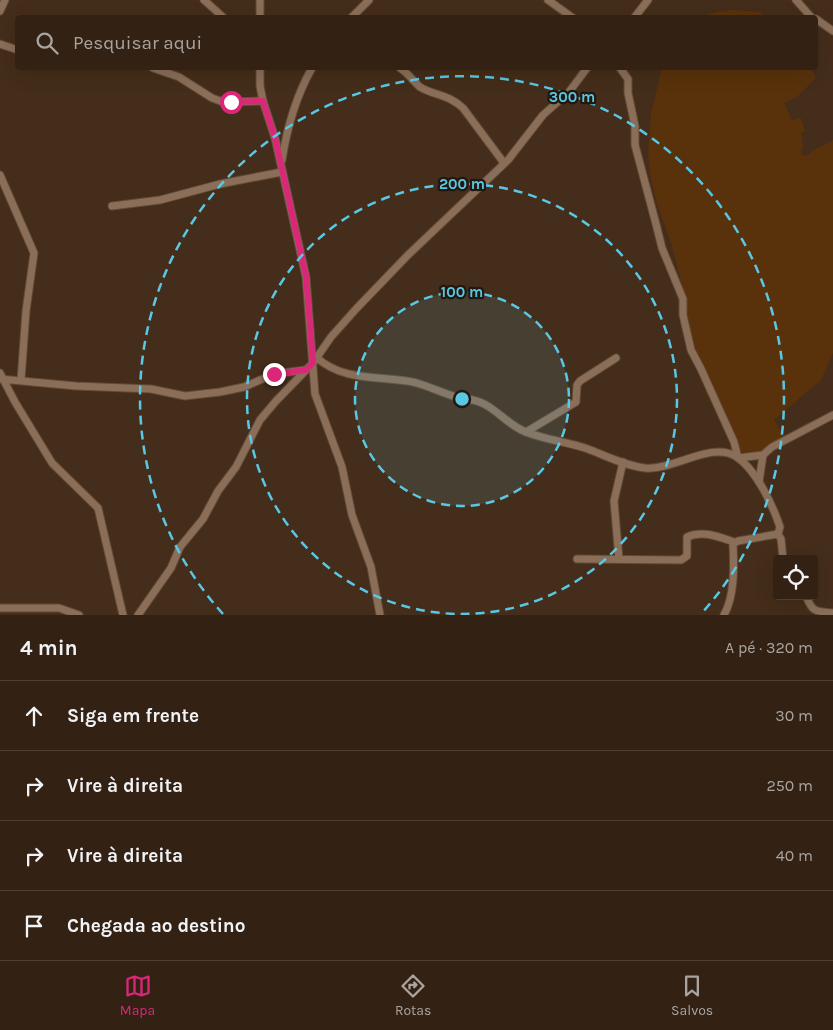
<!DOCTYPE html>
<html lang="pt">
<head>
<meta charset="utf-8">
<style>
	body { margin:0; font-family:Karla,sans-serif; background:#3e2f22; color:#f1f3f6 }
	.controls { position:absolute; right:15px; bottom:15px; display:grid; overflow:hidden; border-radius:5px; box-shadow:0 5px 20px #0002 }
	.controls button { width:45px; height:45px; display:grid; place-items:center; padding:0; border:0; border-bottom:1px solid #4e3f34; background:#332214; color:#f1f3f6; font:25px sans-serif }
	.stop { position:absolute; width:15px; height:15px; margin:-11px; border:4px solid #db2777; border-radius:50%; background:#fff }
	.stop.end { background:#db2777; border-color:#fff; box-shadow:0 1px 5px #0008 }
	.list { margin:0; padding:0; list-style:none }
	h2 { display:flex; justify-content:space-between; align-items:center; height:65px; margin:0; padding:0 20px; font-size:21px }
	h2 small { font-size:16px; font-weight:400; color:#a9a4a0 }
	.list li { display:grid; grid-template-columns:32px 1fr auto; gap:15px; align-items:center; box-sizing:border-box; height:70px; padding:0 20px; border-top:1px solid #4e3f34 }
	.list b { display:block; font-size:19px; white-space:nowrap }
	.list em { font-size:16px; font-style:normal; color:#a9a4a0 }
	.icon { flex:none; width:28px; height:28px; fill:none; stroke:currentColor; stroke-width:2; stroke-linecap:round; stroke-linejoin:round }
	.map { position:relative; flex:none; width:833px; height:615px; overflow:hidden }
	.search { position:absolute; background:#332214; box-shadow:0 5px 20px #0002; left:15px; right:15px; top:15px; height:55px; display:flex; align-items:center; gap:12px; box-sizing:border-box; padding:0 18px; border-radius:5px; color:#a9a4a0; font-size:19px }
	.sheet { height:345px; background:#332214 }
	nav { display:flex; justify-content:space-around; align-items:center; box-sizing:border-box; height:70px; border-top:1px solid #4e3f34; background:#332214; font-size:14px; color:#a9a4a0 }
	nav a { display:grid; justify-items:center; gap:2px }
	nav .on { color:#db2777 }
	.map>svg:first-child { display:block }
</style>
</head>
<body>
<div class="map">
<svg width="833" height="615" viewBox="0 0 833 615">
	<rect width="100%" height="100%" fill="#442d1a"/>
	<g fill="#59320b">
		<polygon points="731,10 761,12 763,17 702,17 708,14"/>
		<polygon points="662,68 811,68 816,78 798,96 784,103 792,120 801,118 805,131 801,133 803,146 801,153 804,156 809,155 811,152 833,140 833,353 821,380 774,420 784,436 768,449 757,453 740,455 706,394 700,362 688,327 682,284 671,243 657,204 651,179 648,154 651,113"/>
	</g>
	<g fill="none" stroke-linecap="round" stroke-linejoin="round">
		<defs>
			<g id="minor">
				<polyline points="204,0 224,18"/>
				<polyline points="260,0 260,18"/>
				<polyline points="548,0 573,18"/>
				<polyline points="796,0 812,18"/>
				<polyline points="0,11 5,0"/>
				<polyline points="351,18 369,0"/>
				<polyline points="634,18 648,0"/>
				<polyline points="816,19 833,31"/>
				<polyline points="0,44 18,50"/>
				<polyline points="153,68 179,77 212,98 223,102 263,101"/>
				<polyline points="260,68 260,86 263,101 275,138 306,277 315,394 342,467 352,515 371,567 380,615"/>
				<path d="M400,68C408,73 413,81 420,87C435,96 448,94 463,108L504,163"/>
				<polyline points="620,68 628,79 628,93 635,126 635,145 656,224 662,248 683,299 683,315 691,350 701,369 734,442 738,458 763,455"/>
				<path d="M282,160C287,128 296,96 312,68"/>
				<polyline points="0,175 34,253 26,311 21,380"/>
				<polyline points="112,206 160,200 220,184 282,172"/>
				<path d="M316,357C344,383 383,375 417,383C430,387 443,393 456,397C465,399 474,399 482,403C498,410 509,426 526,432C546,440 568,442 588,449C606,456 626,466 645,468C673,471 712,440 737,457C757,471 773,506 780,527L778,534L781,539L783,559"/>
				<polyline points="0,373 15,402 52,463 98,508 123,615"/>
				<polyline points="0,379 76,386 151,389 185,396 220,392 244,387 274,374 305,370"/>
				<polyline points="526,432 576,402 577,385 580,381 616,358"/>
				<polyline points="759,482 763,455 772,447 833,415"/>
				<path d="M577,559L681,560L687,556V537C703,530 719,537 734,542"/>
				<polyline points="619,559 614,501 623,462"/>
				<path d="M806,596C813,613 815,611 833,613"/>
				<polyline points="0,608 59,608 79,615"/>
				<polyline points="138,615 171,568 180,547 203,519 218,491 236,467 260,420 276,401 313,363 331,337 356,309 408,255 508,160 543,115 569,92 587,68"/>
				<path d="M724,615C735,595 734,566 733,544L738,541L778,534"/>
			</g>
		</defs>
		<use href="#minor" stroke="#604a38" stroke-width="9"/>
		<use href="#minor" stroke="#8a6e58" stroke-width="7"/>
	</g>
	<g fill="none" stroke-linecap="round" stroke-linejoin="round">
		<polyline stroke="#db2777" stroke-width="6" points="231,102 263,101 275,138 306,276 313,363 306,370 274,374"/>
	</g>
	<circle cx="462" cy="399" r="107" fill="#5ac8e5" fill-opacity=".12"/>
	<g fill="none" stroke="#5ac8e5" stroke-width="2.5" stroke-dasharray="9 6">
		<circle cx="462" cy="399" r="107"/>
		<circle cx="462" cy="399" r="215"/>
		<path d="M223 614A322 322 0 1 1 701 614"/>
	</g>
	<circle cx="462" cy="399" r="8" fill="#5ac8e5" stroke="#221810" stroke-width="2.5"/>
	<g font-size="15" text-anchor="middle" font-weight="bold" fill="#5ac8e5" stroke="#221810" stroke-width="4.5" stroke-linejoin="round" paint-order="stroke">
		<text x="572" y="102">300 m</text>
		<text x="462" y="189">200 m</text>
		<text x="462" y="297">100 m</text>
	</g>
</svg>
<div class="controls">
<button><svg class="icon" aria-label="locate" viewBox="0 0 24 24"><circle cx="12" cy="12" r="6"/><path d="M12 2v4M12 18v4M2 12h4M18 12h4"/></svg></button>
</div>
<div class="stop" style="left:231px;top:102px"></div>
<div class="stop end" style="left:274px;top:374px"></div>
<div class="search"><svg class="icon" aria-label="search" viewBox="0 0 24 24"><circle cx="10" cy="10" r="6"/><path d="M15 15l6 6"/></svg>Pesquisar aqui</div>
</div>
<section class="sheet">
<h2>4 min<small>A pé · 320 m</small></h2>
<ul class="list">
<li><svg class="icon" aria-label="ahead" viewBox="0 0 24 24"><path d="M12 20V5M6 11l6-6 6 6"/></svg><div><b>Siga em frente</b></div><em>30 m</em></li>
<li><svg class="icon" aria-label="right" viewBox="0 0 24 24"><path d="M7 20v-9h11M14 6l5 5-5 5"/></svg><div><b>Vire à direita</b></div><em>250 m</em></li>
<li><svg class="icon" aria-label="right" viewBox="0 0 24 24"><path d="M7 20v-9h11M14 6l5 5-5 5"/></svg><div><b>Vire à direita</b></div><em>40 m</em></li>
<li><svg class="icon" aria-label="arrive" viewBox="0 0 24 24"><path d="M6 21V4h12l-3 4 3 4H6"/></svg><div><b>Chegada ao destino</b></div></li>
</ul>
</section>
<nav>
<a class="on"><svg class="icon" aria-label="map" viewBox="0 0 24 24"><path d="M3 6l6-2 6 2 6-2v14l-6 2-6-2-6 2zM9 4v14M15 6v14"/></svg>Mapa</a>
<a><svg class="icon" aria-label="directions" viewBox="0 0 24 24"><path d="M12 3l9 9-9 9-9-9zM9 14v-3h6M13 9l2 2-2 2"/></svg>Rotas</a>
<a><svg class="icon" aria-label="saved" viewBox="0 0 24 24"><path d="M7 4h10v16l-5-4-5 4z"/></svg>Salvos</a>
</nav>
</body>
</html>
